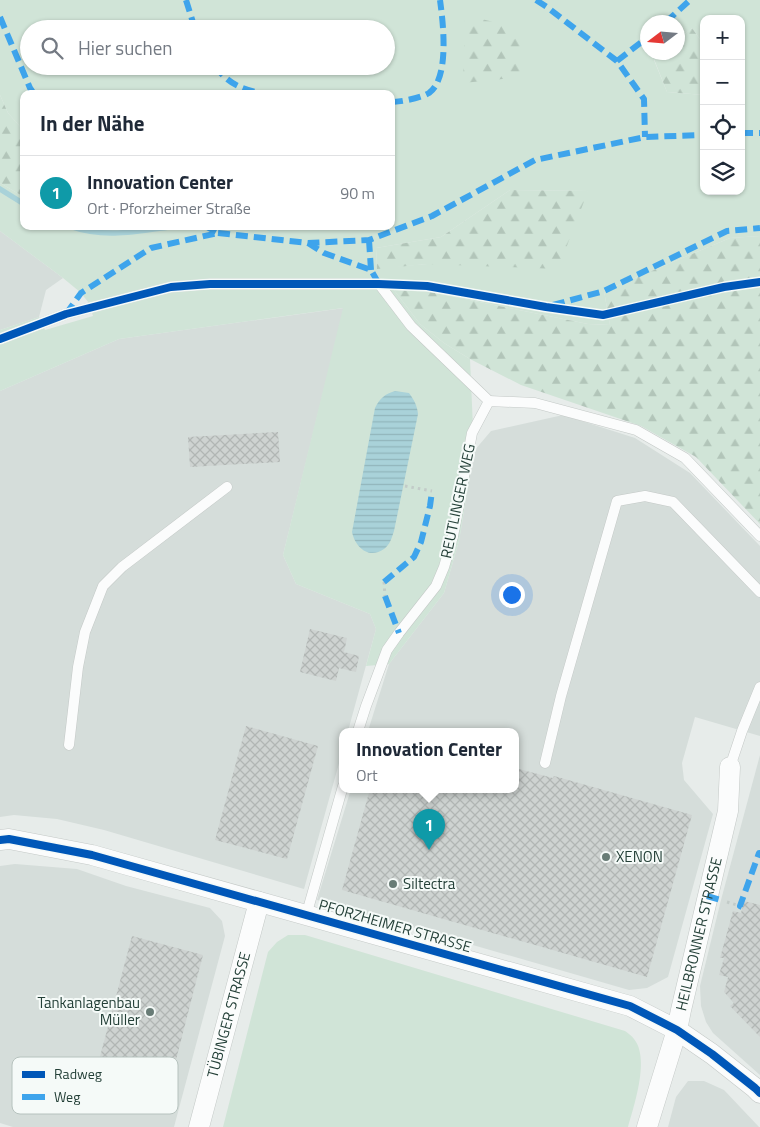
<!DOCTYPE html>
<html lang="de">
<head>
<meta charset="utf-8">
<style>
	body { margin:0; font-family:"Titillium Web",sans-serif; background:#f6f6f7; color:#1f2937 }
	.controls { position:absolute; right:15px; top:15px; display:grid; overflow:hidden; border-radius:10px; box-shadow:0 1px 4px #0004 }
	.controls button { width:45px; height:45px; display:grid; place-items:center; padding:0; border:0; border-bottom:1px solid #e0e1e3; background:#fff; color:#1f2937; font:25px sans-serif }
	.compass { position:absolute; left:640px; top:15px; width:45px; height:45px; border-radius:50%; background:#fff; box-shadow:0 1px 4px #0004; rotate:254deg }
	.you { position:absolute; left:511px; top:594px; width:18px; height:18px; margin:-12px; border:4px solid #fff; border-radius:50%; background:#1a73e8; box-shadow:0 0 0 8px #1a73e833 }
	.badge { display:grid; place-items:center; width:32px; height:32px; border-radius:50%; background:#687c76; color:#fff; font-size:16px; font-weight:700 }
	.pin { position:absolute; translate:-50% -41px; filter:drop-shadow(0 1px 2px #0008) }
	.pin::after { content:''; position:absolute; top:26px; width:18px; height:15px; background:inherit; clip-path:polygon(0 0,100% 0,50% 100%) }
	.popup { position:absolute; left:339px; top:728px; width:180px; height:65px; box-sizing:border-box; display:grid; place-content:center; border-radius:10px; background:#fff; filter:drop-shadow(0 1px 4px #0005); font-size:16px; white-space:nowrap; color:#747a83 }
	.popup b { font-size:19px; color:#1f2937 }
	.popup::after { content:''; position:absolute; left:50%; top:100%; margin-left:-10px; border:10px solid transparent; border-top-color:#fff }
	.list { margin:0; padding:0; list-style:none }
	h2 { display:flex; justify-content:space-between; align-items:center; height:65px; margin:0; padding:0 20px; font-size:21px }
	h2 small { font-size:16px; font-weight:400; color:#747a83 }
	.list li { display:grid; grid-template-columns:32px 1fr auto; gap:15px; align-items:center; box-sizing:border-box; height:75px; padding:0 20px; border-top:1px solid #e0e1e3 }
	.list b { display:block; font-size:19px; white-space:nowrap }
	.list p { margin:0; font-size:16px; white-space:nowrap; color:#747a83 }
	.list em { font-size:16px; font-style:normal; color:#747a83 }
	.icon { flex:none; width:28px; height:28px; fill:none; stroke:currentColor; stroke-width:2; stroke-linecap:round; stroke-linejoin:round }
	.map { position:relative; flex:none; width:760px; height:1127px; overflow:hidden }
	.search { position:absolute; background:#fff; box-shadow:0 1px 4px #0004; left:20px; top:20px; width:375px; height:55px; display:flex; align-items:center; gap:12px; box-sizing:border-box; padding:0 18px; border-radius:28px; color:#747a83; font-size:19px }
	.panel { position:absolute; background:#fff; box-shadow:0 1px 4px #0004; left:20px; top:90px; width:375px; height:140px; border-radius:10px }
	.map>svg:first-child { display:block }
</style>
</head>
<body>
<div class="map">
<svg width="760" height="1127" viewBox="0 0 760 1127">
	<defs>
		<pattern id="forest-firs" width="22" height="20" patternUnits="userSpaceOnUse" patternTransform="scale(1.25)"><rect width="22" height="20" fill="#d0e4d7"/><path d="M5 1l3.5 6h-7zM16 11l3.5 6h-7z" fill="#b2c5b9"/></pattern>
		<pattern id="water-rules" width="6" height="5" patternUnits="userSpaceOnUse" patternTransform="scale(1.25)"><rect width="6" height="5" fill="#a9d2d9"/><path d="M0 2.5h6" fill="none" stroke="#91b5bb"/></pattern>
		<pattern id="building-cross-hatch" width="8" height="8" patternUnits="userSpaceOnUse" patternTransform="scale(1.25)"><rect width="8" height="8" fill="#ced3d1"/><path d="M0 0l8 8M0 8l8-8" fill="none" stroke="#b1b6b4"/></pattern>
	</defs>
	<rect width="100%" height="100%" fill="#e7ecea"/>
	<g fill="#d5ddda">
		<polygon points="0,231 63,278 46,290 39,317 0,330"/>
		<polygon points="344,308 283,555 296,584 370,614 376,629 348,731 343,731 343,749 304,889 104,830 57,819 14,815 0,817 0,391 119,339"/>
		<polygon points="563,415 635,438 690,473 760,546 760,736 695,717 682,763 684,780 713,814 668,977 647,988 629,990 317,900 351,789 515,789 515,731 368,731 389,664 444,593 459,541 474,451 491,431"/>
		<polygon points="760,755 760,1075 713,1033 706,1022 701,1006 700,986 721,900"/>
		<polygon points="15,864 77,869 126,886 210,908 222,921 225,936 174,1127 13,1127 0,1123 0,866"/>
		<polygon points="688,1081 704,1081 724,1090 759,1127 668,1127 676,1097"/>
	</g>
	<g fill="#d0e4d7" fill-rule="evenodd">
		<path d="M0,0H760V236L730,238L604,291L610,325L588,324L430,292L394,290L420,324L444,343L470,359L474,451L459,541L444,593L389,664L366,666L376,629L370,614L296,584L283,555L343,308L119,339L0,391V330L39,317L45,330L93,316L89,303L80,292L63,278L0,231V183L24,197V226H391V94H24V131L8,113L0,95ZM704,19H741V191H704V95L667,92L654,60L663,52H648V22H678V40L692,28L704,45ZM29,29H386V66H29ZM510,190L588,191L427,264L377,268L376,248L441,237Z"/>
		<path d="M288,935H305L625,1031C628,1033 632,1036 634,1039C650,1058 634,1106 628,1127H223L268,952L277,942Z"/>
	</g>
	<g fill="url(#forest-firs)">
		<polygon points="465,15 522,29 522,77 463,83"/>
		<polygon points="692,28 704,45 704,95 667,92 654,59 663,53 678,52 678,40"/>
		<polygon points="0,95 8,113 24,131 24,197 0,183"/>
		<polygon points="510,190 588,191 558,269 427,264 377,269 376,248 441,237"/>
		<polygon points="760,236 760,524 696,457 641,426 521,385 470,359 444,343 420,324 394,290 430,292 588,324 610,325 604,291 730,238"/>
	</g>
	<path fill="url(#water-rules)" d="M395,391L409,393C414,400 417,405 418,414L394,531C392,537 390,545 384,549C369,560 355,547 352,532L375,408C380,398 385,394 395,391Z"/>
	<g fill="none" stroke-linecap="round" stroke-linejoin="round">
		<g stroke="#a9d2d9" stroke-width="5.5">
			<polyline points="0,189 24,204"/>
			<path d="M69,226C106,239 138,231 176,226"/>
		</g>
	</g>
	<g fill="url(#building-cross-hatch)">
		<polygon points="278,432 280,462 190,467 188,437"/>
		<polygon points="310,629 347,638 344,652 359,656 356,672 339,668 336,681 300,672"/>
		<polygon points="246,726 318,746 287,859 215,840"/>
		<polygon points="515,768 553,778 554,776 692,815 647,977 342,890 370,789 515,789"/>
		<polygon points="744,901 760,905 760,1037 730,1006 734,1003 724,992 728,977 719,975 724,958 720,958 733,911 741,913"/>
		<polygon points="132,936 203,955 169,1087 97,1068"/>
	</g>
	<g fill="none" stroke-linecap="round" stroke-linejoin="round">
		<defs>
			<g id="lane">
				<polyline points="0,339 66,314 171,287 210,284 379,284 411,326 489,401"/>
				<polyline points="358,731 366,706 387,650 399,633 436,586 444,567 453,536 472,433 489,401 535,403 636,430 685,458 760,536"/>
				<polyline points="69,745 78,667 85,632 103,586 122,567 227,487"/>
				<polyline points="545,763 561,696 617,501 645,496 673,502 760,592"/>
				<polyline points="730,767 742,731 760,687"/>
				<polyline points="306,916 343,786"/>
			</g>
			<g id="street">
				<polyline points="0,840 9,839 92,855 630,1006 677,1030 712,1054 755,1088 760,1093"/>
				<path id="s1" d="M199,1127L259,902"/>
				<path id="s2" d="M647,1127L677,1030L681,1010L728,811L730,767"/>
			</g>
		</defs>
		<use href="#lane" stroke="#c4c9c7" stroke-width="11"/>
		<use href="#street" stroke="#c4c9c7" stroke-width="21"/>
		<g stroke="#c2cbc8" stroke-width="3" stroke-dasharray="2.5 4" stroke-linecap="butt">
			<polyline points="405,486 432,491"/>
			<polyline points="384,582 385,596"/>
			<polyline points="727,902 740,906"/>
		</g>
		<use href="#lane" stroke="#fbfcfc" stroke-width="10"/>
		<use href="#street" stroke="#fbfcfc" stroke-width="20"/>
		<g stroke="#3ea4ec" stroke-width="6" stroke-dasharray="12 6" stroke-linecap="butt">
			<polyline points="186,0 195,29"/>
			<polyline points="536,0 547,7 617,61 644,99 645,137"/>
			<polyline points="0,17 30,88 34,94"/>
			<polyline points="666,22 690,0"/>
			<polyline points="617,61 648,37"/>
			<path d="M215,66C229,85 242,89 264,94"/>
			<path d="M391,102C401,102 421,98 429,93C450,78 443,22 440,0"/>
			<polyline points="741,133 760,133"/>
			<polyline points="218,233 308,243 369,240 432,216 535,160 645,137 704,135"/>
			<polyline points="369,240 371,270"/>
			<polyline points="308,243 324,253 371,270 379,284 382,284"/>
			<polyline points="553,305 604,291 727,231 760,228"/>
			<polyline points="66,314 81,293 151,248 218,233 205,226"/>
			<polyline points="384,582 414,557 421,542 430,506 432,491"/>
			<polyline points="385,596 399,633"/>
			<polyline points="707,896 721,900"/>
			<polyline points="742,907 740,906 759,853 760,853"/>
		</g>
		<defs>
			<g id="cycleway">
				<polyline points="0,339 66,314 171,287 210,284 379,284 427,286 546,307 603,315 724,287 760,282"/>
				<polyline points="0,840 9,839 92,855 630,1006 677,1030 712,1054 755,1088 760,1093"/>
			</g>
		</defs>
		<use href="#cycleway" stroke="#f5faf8" stroke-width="11"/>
		<use href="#cycleway" stroke="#0057b8" stroke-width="8"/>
	</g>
	<g fill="#687c76" stroke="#f5faf8" stroke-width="2">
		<circle cx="606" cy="857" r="5"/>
		<circle cx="393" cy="884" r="5"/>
		<circle cx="150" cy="1012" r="5"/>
	</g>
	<g text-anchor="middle" stroke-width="4" stroke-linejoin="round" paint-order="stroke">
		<g font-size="15" fill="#244038" stroke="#f5faf8">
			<text transform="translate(458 501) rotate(-78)" y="5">REUTLINGER WEG</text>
			<text transform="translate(395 926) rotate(16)" y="5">PFORZHEIMER STRASSE</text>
			<text dy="5" stroke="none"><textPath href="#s2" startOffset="200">HEILBRONNER STRASSE</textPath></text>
			<text dy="5" stroke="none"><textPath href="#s1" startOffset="116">TÜBINGER STRASSE</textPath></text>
		</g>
		<g font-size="15" fill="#244038" stroke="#f5faf8" text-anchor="start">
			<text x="616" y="862">XENON</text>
			<text x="403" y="889">Siltectra</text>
			<text x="140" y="1008" text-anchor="end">Tankanlagenbau<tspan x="140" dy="17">Müller</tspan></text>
		</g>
	</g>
	<rect x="12" y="1057" width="166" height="57" rx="8" fill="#f5faf8" stroke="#b6c2be" stroke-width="1"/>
	<rect x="22" y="1071" width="23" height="7" fill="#0057b8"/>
	<rect x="22" y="1094" width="23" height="6" fill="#3ea4ec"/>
	<g font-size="14" fill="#244038">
		<text x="54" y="1079">Radweg</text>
		<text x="54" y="1102">Weg</text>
	</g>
</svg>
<div class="controls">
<button>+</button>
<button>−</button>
<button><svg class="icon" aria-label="locate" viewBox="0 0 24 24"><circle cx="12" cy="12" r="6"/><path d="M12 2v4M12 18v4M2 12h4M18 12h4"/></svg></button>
<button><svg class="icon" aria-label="layers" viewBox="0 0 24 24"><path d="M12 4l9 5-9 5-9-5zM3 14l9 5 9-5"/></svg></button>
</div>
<svg class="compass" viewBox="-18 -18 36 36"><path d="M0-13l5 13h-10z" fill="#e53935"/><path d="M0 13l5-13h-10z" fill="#747a83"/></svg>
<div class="you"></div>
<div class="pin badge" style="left:429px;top:850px;background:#0f9aa8">1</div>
<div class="popup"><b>Innovation Center</b>Ort</div>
<div class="search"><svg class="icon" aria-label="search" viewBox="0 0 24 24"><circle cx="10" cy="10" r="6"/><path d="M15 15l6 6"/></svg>Hier suchen</div>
<section class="panel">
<h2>In der Nähe<small></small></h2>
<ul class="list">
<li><span class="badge" style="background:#0f9aa8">1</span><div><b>Innovation Center</b><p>Ort · Pforzheimer Straße</p></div><em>90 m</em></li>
</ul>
</section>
</div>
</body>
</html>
